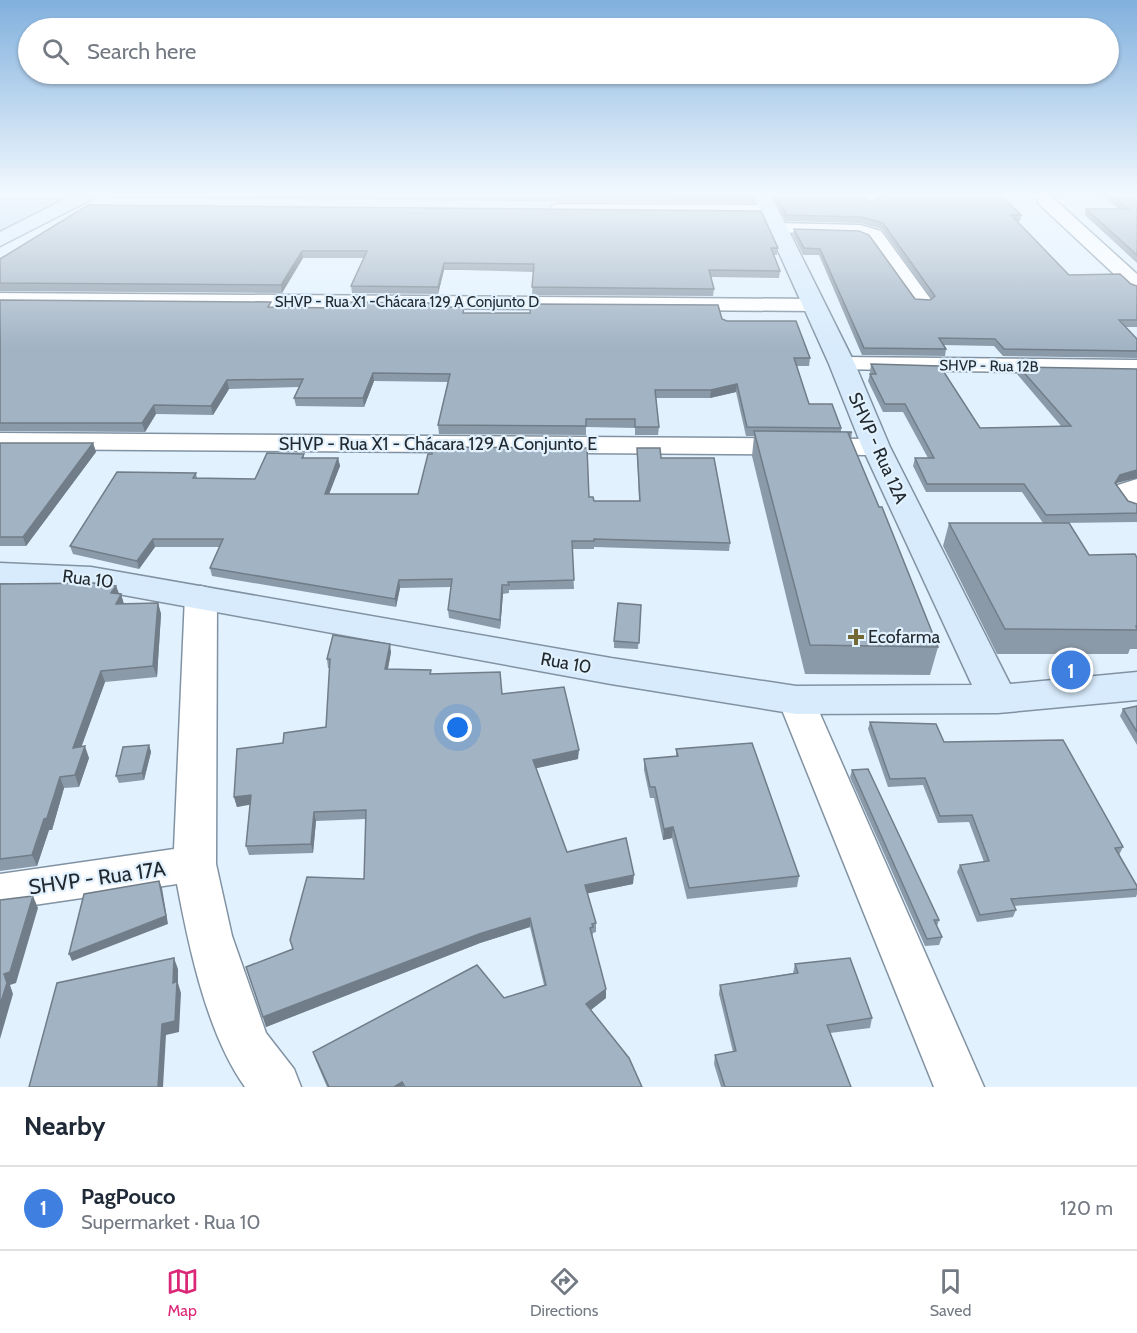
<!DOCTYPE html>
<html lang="en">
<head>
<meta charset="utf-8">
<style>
	body { margin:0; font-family:Cabin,sans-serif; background:#f6f6f7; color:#1f2937 }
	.you { position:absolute; left:458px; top:728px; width:21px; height:21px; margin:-15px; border:4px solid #fff; border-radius:50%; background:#1a73e8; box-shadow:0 0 0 9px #1a73e833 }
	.badge { display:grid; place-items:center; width:39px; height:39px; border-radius:50%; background:#db2777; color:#fff; font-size:20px; font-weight:700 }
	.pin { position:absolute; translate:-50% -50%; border:3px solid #fff; box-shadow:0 2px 6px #0006 }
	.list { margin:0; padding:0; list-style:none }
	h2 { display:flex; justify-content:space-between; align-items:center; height:78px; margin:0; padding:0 24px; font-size:26px }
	h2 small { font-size:20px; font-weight:400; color:#747a83 }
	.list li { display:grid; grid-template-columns:39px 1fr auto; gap:18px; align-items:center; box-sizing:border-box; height:84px; padding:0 24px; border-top:2px solid #e0e1e3 }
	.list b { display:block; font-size:22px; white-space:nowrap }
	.list p { margin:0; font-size:20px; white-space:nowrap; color:#747a83 }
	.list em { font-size:20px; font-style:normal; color:#747a83 }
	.icon { flex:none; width:33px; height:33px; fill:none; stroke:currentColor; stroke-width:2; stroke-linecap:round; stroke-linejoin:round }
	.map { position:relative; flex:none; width:1137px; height:1087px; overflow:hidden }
	.search { position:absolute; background:#fff; box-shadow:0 2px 4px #0004; left:18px; right:18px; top:18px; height:66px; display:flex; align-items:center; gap:15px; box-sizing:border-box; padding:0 21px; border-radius:33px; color:#747a83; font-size:22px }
	.sheet { height:162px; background:#fff }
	nav { display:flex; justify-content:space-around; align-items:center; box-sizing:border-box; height:84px; border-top:2px solid #e0e1e3; background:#fff; font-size:16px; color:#747a83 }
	nav a { display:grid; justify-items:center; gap:3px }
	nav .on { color:#db2777 }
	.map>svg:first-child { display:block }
</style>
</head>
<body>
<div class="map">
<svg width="1137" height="1087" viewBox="0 0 1137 1087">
	<rect width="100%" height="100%" fill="#e2f1fe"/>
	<polygon fill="#c1d9ef" points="0,195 71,195 0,232"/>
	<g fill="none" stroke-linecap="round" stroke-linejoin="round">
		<defs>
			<g id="street">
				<polygon points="860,195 876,195 880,201 872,206 866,205"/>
				<polygon points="1045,195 1051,196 1137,274 1137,291 1130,289 1039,204 1037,200"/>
				<polygon points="559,204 769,205 778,210 769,215 553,213 550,209 553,205"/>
				<polygon points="778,223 860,225 881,231 932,301 929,305 915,305 869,239 858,235 772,232 769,228"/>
				<polygon points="0,293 814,299 821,301 824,305 821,309 814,311 0,305"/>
				<polygon points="842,357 1137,360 1137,374 834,369 830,364 834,359"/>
				<polygon points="0,433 876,439 885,441 889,447 885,453 876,455 0,449"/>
				<polygon points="1137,479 1137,511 1127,508 1114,491 1118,485"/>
				<path d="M201,586L212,589L217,596L216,864L232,936L266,1033L294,1069L301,1087H245C207,1034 189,948 177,884L0,910V874L174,849L185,596L190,589Z"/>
				<polygon points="796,687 809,691 814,700 984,1087 934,1087 778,700 783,691"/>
			</g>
			<g id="secondary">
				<polygon points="73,195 95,195 92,199 0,246 0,232"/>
				<polygon points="753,195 771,195 855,364 890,447 1010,684 1137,672 1137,700 998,713 796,714 611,684 91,589 0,583 0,563 91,567 611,658 796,686 972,685 862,447 829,364"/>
			</g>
		</defs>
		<use href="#street" stroke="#8192a2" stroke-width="3"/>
		<use href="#secondary" stroke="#8192a2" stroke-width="3"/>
		<use href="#street" fill="#fff" fill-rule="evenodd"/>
		<use href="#secondary" fill="#d8ebfc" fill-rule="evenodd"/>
	</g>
	<g fill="#8b9aa8">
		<polygon points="115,195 754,195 755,197 754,203 116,198"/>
		<polygon points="772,195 862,195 865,200 873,202 880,198 878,195 1001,195 1021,215 1020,221 1017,221 1069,275 1131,284 1137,286 1137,327 1126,327 1137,339 1137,358 1003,356 994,346 944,345 946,349 945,356 862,355 819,255 803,255 793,235 794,229 915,299 930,300 932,299 882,229 860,223 786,221"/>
		<polygon points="1101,195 1137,195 1137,263 1085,215 1086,209 1119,209"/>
		<polygon points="88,205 778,248 777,255 774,255 780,271 779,278 711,277 714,289 713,296 532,295 533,272 462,270 444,270 438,294 352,293 351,286 364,258 303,258 282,293 0,291 0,259"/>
		<polygon points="0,300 272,307 340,308 434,303 434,307 465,313 722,319 810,358 809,366 797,366 809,404 841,428 841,432 852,432 851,440 938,647 930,675 805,674 752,456 754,436 746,436 736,392 710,398 656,398 659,427 658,435 635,435 635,428 586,427 586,435 439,434 438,425 448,382 374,381 364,407 296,406 294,398 299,387 229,389 213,415 156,414 145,432 0,431"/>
		<polygon points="871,364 980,428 1062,427 1017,374 1019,367 1137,369 1117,483 1116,485 1128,501 1137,504 1137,522 1061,523 1089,555 1137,558 1137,649 1130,649 1128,654 997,654 943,546 949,523 1043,523 1022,492 926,492 913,466 915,458 928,458 903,412 883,412 868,381 870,374 871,374 870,372"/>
		<polygon points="0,443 93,443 96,452 26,546 0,546"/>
		<polygon points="637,448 661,458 730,543 729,551 594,547 594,549 572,549 574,589 509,590 509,593 503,594 500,629 449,618 448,610 451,587 400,588 396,607 212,576 210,568 219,547 155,547 139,569 73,554 70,546 196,473 197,478 255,479 304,454 304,458 338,458 340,466 329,494 589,497 594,501 639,501"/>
		<polygon points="0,584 116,586 119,594 121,594 124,604 158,603 161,614 157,677 105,682 81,747 89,758 79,787 64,788 52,830 49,830 37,866 0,871"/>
		<polygon points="641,605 638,649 614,648 614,641"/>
		<polygon points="391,652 388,669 431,670 431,674 502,694 578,759 536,768 567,852 633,884 587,893 596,923 596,932 593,933 592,937 606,998 590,1010 642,1087 327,1087 316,1061 313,1052 504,998 544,985 530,927 480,943 266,1027 249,976 293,949 364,879 366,819 316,821 313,853 249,855 246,846 250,804 237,807 234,797 283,743 326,727 330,668 328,668 327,659"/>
		<polygon points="1137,706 1137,745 1120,716 1123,709"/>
		<polygon points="870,722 944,742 1123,847 1119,855 1137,886 1137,894 1136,897 1014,906 1016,910 1013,917 977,922 957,872 960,865 984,862 969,822 938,823 923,785 888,787 868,729"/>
		<polygon points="149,745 151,752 144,780 119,783 116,776"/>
		<polygon points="676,749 799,876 797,887 687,899 672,838 663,840 654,798 650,798 644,770 644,759 676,756"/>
		<polygon points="852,770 939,920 937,926 942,937 939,945 925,946 850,777"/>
		<polygon points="795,964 872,1018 870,1028 830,1033 851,1087 721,1087 714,1064 715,1055 733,1052 719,994 720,985 793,973"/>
	</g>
	<g fill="#717d88">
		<polygon points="302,251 303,258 282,293 281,285"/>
		<polygon points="444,263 444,270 438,294 438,287"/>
		<polygon points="373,373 374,381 364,407 363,398"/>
		<polygon points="227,380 229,389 213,415 211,406"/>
		<polygon points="737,384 736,392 710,398 711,390"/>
		<polygon points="154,405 156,414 145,432 142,423"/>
		<polygon points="93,443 96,452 26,546 23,537"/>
		<polygon points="338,458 340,466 326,502 325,494"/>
		<polygon points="1137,470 1137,478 1117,483 1112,491 1115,483 1120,475"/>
		<polygon points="153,539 155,547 139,569 137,561"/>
		<polygon points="399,580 400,588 396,607 395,599"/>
		<polygon points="502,585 503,594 500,629 500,620"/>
		<polygon points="116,586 120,596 121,594 124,605 116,604 111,593"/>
		<polygon points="158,603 161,614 157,677 153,666"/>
		<polygon points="390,644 391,652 386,678 385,669"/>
		<polygon points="101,671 105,682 77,759 73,748"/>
		<polygon points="149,745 151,752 144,780 142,773"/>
		<polygon points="85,746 89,758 79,787 75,775"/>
		<polygon points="579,750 578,759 533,769 533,760"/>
		<polygon points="60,777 64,788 52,830 49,830 37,866 32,855 44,819"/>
		<polygon points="251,795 254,804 237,807 234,797"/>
		<polygon points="314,812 316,821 313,853 311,844"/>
		<polygon points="673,827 672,838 663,840 664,829"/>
		<polygon points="634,875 633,884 585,894 585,885"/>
		<polygon points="159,881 162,888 168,924 72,961 69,954"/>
		<polygon points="33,896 38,908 16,983 10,985 13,994 0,1039 0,1005 4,974"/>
		<polygon points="530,918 530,927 480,943 266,1027 263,1017 479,934"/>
		<polygon points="174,958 178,969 178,983 181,993 179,1032 166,1035 163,1087 158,1087 162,1024 173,983"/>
		<polygon points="606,989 606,998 586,1014 586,1004"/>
		<polygon points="402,1082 403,1087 394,1087"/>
	</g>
	<g fill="#a2b3c3" stroke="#717d88" stroke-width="1.5">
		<polygon points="440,195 754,195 755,197"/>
		<polygon points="776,195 862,195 865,200 873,202 883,196 883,195 1001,195 1021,215 1011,215 1069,275 1120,274 1131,284 1137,286 1137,320 1119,320 1137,339 1137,351 1004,349 995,339 939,338 946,349 864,348 820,249 804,248 794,229 859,231 869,235 915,299 930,300 935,296 883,223 861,217 787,215"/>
		<polygon points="1110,195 1137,195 1137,255 1086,209 1129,209"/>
		<polygon points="88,205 761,211 778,248 771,248 780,271 709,270 714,289 532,287 534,264 444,263 438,287 351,286 367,251 302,251 281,285 0,283 0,259"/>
		<polygon points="0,300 271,302 268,307 340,308 344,302 434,303 433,307 464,307 463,313 530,313 531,304 718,305 722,319 727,321 796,321 810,358 794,358 809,404 832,404 841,428 747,427 737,384 711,390 655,390 659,427 635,427 635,419 586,419 586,426 438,425 450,374 373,373 363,398 294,398 303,379 227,380 211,406 154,405 142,423 0,423"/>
		<polygon points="871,364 940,366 980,428 1071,426 1019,367 1137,369 1137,470 1120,475 1115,483 1128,501 1137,504 1137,513 1046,515 1024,484 927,484 915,458 934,458 905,404 885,404 870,374 876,374"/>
		<polygon points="754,431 852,432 848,433 879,507 882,507 938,647 810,645"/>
		<polygon points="0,443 93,443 23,537 0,537"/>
		<polygon points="434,447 587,448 589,497 593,497 594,501 640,501 637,448 660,448 661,458 714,458 730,543 594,539 594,541 572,541 574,580 508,582 509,585 502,585 500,620 448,610 452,579 399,580 395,599 210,568 223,539 153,539 137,561 70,546 117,472 196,473 193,478 255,479 267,453 304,454 302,458 338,458 325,494 418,494 428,454 432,454"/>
		<polygon points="949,523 1069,523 1089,555 1135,554 1137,558 1137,626 1136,626 1137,630 1005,629"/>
		<polygon points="100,583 116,586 111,593 121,594 116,604 158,603 153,666 101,671 73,748 85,746 75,775 60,777 47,818 44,819 32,855 0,859 0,584"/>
		<polygon points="618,603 641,605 639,643 614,641"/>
		<polygon points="333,635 390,644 385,669 431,670 430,674 500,672 502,694 564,687 579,750 533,760 567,852 626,838 634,875 585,885 596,923 592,924 593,927 590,928 606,989 586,1004 629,1058 642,1087 405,1087 402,1082 394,1087 329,1087 313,1052 477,965 504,998 546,985 530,918 479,934 263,1017 246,967 293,949 290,940 307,877 364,879 366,810 314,812 311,844 246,846 251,795 234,797 237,749 283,743 284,733 326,727 330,659 327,659"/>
		<polygon points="1137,706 1137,732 1123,709"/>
		<polygon points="870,722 936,724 944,742 1063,740 1123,847 1115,848 1137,886 1137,889 1011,899 1016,910 980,915 960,865 989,861 972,815 940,816 925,778 890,779"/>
		<polygon points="752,743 799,876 689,888 673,827 664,829 655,787 650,787 644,759 678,756 676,749"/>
		<polygon points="149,745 142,773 116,776 123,747"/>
		<polygon points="868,769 939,920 934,920 942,937 927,939 852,770"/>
		<polygon points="159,881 166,916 69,954 84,894"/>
		<polygon points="33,896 10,972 4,974 7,983 0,1005 0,900"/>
		<polygon points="174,958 173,983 177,981 175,1021 162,1024 158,1087 29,1087 57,983"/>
		<polygon points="850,958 872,1018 827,1025 851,1087 725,1087 715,1055 736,1051 720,985 798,973 795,964"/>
	</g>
	<linearGradient id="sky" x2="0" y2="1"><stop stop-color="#81b0dd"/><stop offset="0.56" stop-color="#f2f9ff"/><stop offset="1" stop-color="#f2f9ff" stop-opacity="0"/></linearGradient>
	<rect width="1137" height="347" fill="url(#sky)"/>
	<path fill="#746835" stroke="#e2f1fe" stroke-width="2" d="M853 628h6v6h6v6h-6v6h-6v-6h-6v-6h6z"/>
	<g text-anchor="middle" stroke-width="4.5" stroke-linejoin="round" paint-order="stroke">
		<g font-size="15" fill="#22292f" stroke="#e2f1fe">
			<text x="407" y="307">SHVP - Rua X1 -Chácara 129 A Conjunto D</text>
			<text transform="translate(989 366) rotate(1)" y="5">SHVP - Rua 12B</text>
		</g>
		<g font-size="18" fill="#22292f" stroke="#e2f1fe">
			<text x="438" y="450">SHVP - Rua X1 - Chácara 129 A Conjunto E</text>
			<text transform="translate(878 448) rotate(66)" y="6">SHVP - Rua 12A</text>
			<text transform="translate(88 579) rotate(7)" y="6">Rua 10</text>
			<text transform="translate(566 663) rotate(10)" y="6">Rua 10</text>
		</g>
		<g font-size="18" fill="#22292f" stroke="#e2f1fe" text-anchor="start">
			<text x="868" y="643">Ecofarma</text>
		</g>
		<g font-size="21" fill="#22292f" stroke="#e2f1fe">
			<text transform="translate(97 878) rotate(-8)" y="7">SHVP - Rua 17A</text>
		</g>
	</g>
</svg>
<div class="you"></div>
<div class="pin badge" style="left:1071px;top:670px;background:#3f7fe0">1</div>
<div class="search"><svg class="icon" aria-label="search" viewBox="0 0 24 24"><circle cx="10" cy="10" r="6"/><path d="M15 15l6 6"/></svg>Search here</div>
</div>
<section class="sheet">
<h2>Nearby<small></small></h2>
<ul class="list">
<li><span class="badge" style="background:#3f7fe0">1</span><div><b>PagPouco</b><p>Supermarket · Rua 10</p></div><em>120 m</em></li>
</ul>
</section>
<nav>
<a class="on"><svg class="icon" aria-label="map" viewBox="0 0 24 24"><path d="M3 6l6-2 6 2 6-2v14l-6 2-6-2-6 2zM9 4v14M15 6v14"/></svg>Map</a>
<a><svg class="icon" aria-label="directions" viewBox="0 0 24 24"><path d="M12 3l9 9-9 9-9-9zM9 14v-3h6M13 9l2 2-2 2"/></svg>Directions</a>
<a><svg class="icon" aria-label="saved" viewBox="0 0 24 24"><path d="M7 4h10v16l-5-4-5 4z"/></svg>Saved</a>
</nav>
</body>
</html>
